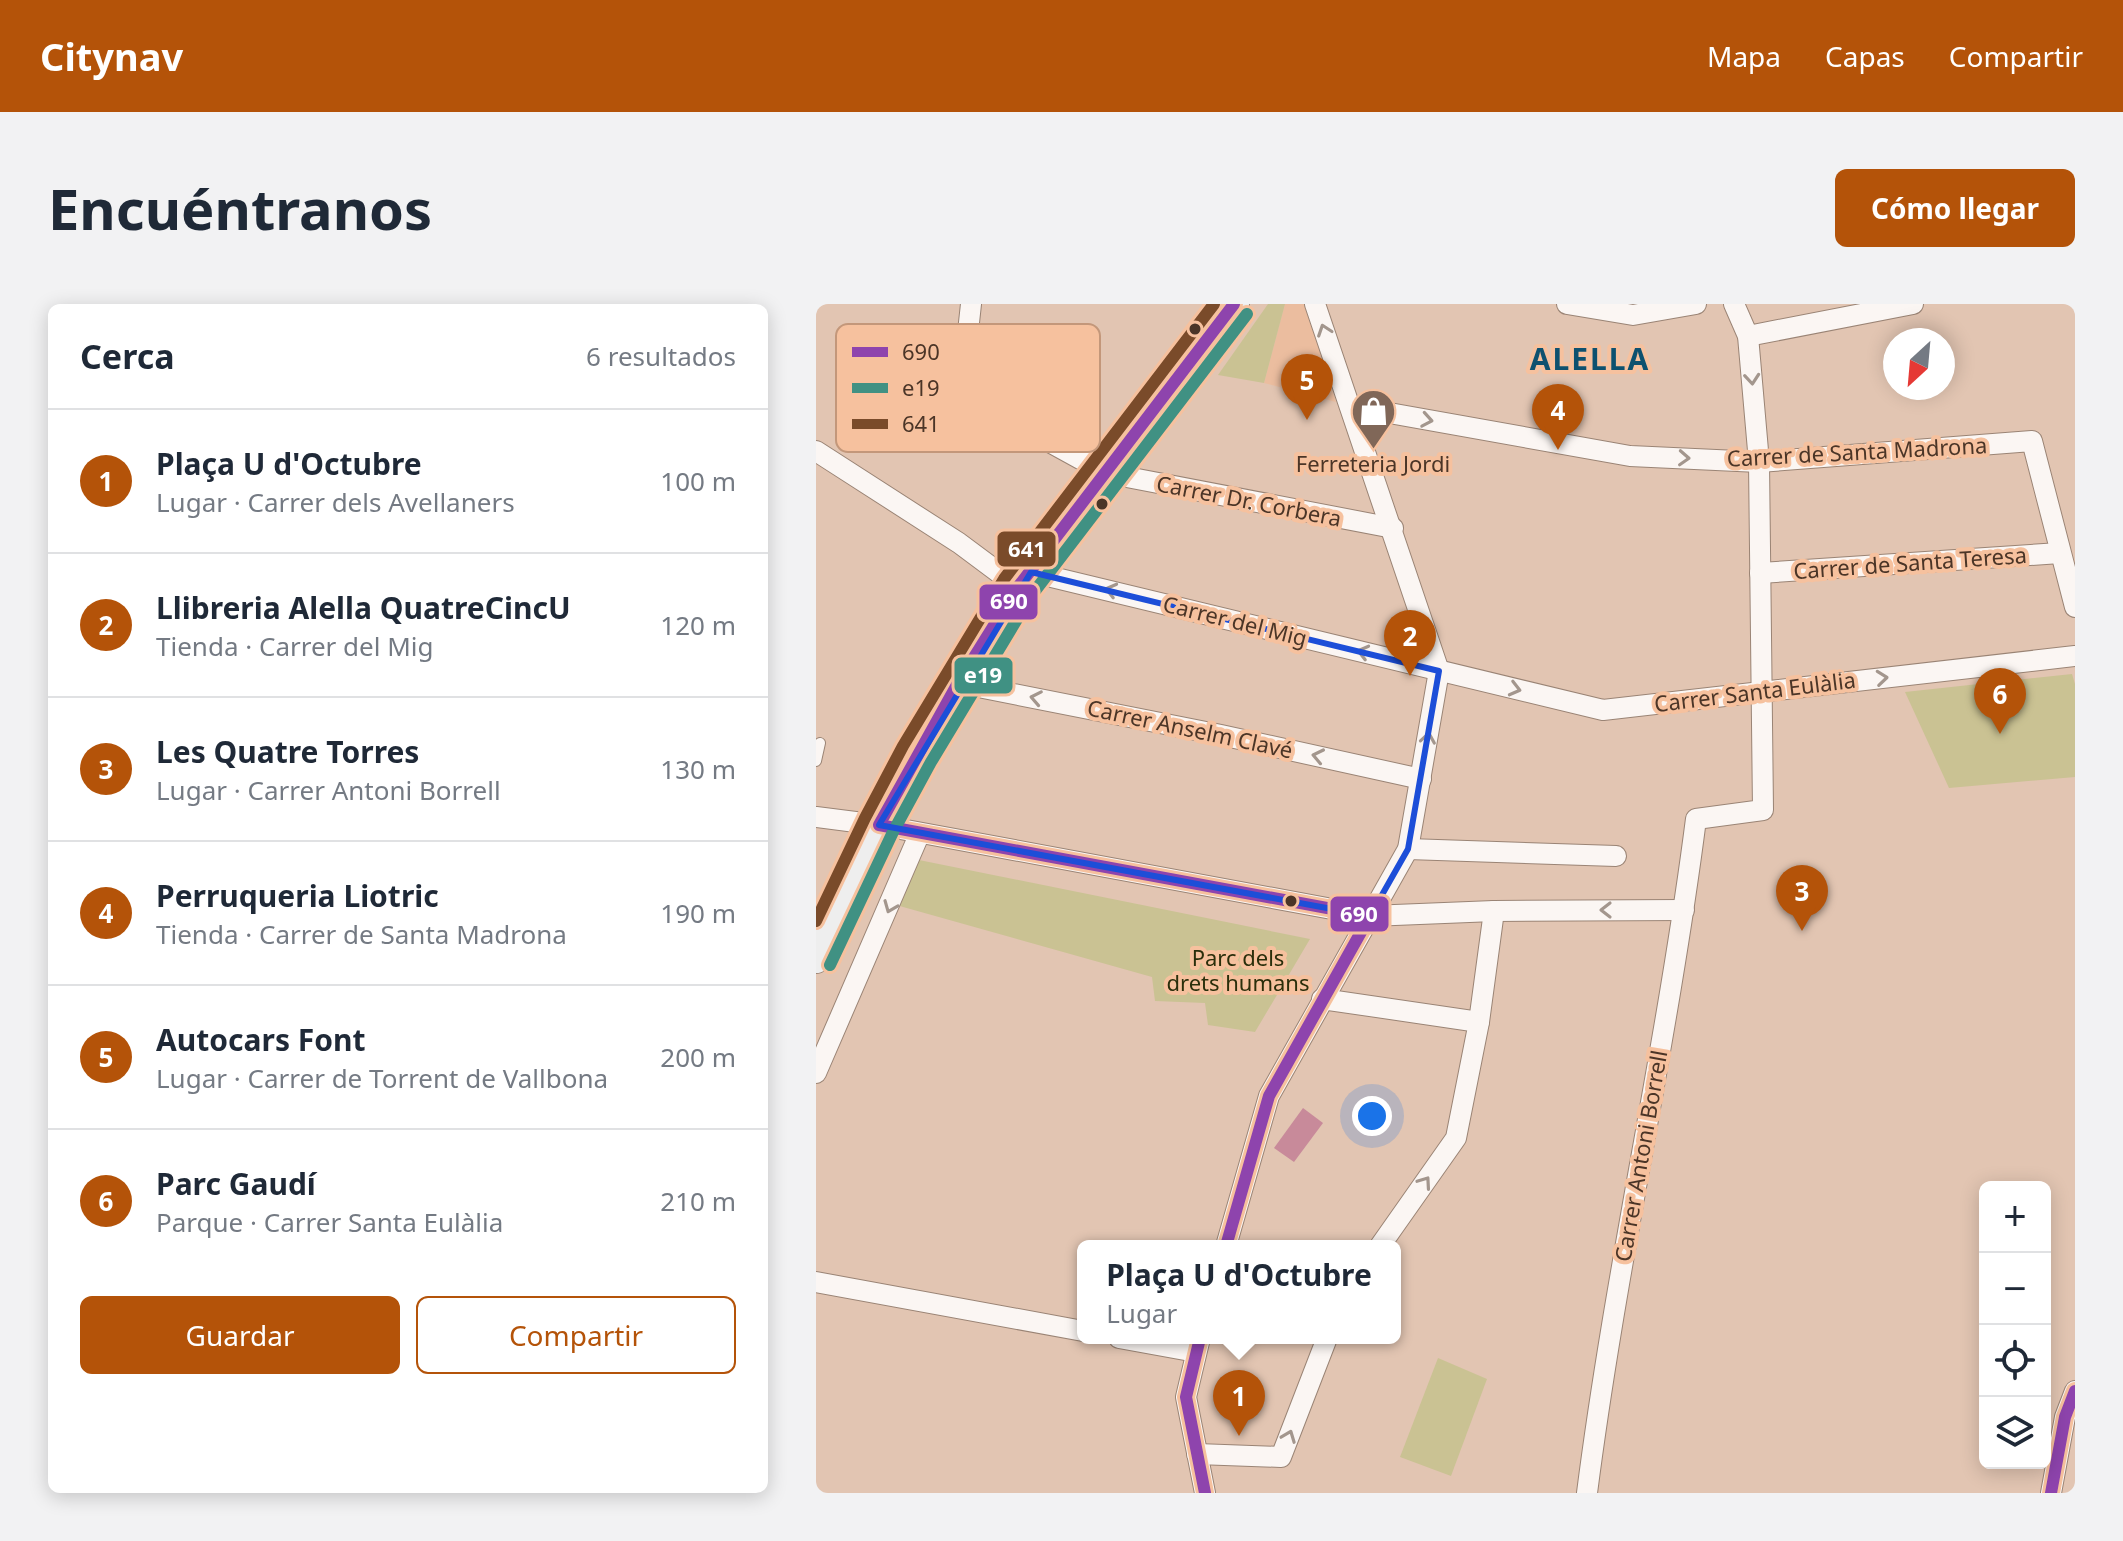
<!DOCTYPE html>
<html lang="es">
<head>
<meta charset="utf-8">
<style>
	body { margin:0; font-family:"Noto Sans",sans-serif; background:#f2f2f3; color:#1f2937 }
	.controls { position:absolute; right:24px; bottom:24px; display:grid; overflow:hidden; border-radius:12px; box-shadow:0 4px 20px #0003 }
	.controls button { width:72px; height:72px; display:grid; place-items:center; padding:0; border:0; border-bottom:2px solid #e0e1e3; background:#fff; color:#1f2937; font:40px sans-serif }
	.compass { position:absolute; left:1067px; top:24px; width:72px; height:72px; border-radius:50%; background:#fff; box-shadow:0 4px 20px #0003; rotate:206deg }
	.you { position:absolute; left:556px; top:812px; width:28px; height:28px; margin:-20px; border:6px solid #fff; border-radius:50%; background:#1a73e8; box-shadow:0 0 0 12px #1a73e833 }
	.badge { display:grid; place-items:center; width:52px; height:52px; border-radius:50%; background:#b45309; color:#fff; font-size:26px; font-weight:700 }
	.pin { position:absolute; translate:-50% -66px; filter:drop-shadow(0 2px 4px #0008) }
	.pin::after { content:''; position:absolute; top:42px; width:28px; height:24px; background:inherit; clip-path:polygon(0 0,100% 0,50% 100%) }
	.popup { position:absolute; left:261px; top:936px; width:324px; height:104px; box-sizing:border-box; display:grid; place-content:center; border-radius:12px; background:#fff; filter:drop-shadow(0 2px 6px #0005); font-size:26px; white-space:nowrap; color:#747a83 }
	.popup b { font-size:30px; color:#1f2937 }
	.popup::after { content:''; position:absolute; left:50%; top:100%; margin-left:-16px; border:16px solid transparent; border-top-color:#fff }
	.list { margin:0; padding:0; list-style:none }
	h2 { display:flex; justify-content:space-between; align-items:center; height:104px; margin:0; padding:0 32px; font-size:34px }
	h2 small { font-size:26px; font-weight:400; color:#747a83 }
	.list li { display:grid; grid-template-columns:52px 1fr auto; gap:24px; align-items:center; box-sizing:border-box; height:144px; padding:0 32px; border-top:2px solid #e0e1e3 }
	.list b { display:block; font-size:30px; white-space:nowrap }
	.list p { margin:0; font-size:26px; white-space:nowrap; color:#747a83 }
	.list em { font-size:26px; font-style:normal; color:#747a83 }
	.actions { display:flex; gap:16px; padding:24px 32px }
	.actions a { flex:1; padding:18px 0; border:2px solid #b45309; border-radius:12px; text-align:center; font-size:28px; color:#b45309 }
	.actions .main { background:#b45309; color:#fff }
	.icon { flex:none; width:44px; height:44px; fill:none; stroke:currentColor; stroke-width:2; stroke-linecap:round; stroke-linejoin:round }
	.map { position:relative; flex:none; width:1259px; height:1189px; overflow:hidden; border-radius:12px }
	header { display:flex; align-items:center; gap:48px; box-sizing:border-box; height:112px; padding:0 40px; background:#b45309; color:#fff }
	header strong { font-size:38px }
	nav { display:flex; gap:44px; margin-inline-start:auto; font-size:28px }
	.intro { display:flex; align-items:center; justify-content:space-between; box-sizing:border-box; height:192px; padding:0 48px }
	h1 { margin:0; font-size:56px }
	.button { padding:20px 36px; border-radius:12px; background:#b45309; color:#fff; font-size:28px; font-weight:700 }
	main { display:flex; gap:48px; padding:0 48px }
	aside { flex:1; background:#fff; border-radius:12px; box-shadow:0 4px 20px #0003 }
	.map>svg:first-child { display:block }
</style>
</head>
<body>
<header>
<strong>Citynav</strong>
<nav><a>Mapa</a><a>Capas</a><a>Compartir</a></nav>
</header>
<div class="intro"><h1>Encuéntranos</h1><a class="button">Cómo llegar</a></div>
<main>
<aside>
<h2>Cerca<small>6 resultados</small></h2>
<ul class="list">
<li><span class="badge">1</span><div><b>Plaça U d'Octubre</b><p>Lugar · Carrer dels Avellaners</p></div><em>100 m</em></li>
<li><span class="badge">2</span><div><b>Llibreria Alella QuatreCincU</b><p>Tienda · Carrer del Mig</p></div><em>120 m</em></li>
<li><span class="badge">3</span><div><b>Les Quatre Torres</b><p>Lugar · Carrer Antoni Borrell</p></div><em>130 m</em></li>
<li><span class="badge">4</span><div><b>Perruqueria Liotric</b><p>Tienda · Carrer de Santa Madrona</p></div><em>190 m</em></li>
<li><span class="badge">5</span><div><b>Autocars Font</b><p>Lugar · Carrer de Torrent de Vallbona</p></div><em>200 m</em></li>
<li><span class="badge">6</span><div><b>Parc Gaudí</b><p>Parque · Carrer Santa Eulàlia</p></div><em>210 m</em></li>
</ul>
<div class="actions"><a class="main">Guardar</a><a>Compartir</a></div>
</aside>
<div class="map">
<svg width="1259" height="1189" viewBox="0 0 1259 1189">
	<rect width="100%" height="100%" fill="#e2c5b2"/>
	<polygon fill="#ebbd9f" points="469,0 488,0 520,98 448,79"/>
	<g fill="#cac293">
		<polygon points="452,0 469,0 448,79 402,71"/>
		<polygon points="1256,370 1259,380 1259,473 1133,484 1089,388"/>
		<polygon points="98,555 494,635 439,728 392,721 389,699 339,697 336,673 80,601"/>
		<polygon points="622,1054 671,1075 635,1172 584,1153"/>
	</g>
	<polygon fill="#c88a9a" points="487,804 507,819 478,858 458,844"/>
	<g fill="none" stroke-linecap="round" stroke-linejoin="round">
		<defs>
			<polyline id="lane" points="0,457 4,439"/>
			<g id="street">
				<polyline points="155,0 151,37 137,77 219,130 290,169 577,224"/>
				<polyline points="751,0 817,11 880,0"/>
				<polyline points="932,32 1097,0"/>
				<polyline points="93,43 137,77"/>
				<polyline points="534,102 814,152 943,158 1216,137 1259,303"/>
				<polyline points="0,147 143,239 202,283"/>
				<polyline points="215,268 787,406 1259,352"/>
				<polyline points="944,269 1244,249"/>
				<polyline points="142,379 405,431 605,475"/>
				<polyline points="0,513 63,521 554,612 678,607 868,606"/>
				<polyline points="592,545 800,552"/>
				<polyline points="506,695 663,718"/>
				<polyline points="0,769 103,531"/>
				<polyline points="410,942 453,792 592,545 623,367 499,0"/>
				<polyline points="564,942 640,834 663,718 678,607"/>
				<polyline points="0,978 267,1027"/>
				<polyline points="303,1034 380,1048"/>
				<polyline points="384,1034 370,1093 389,1189"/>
				<polyline points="381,1150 465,1153 511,1034"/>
				<path d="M771,1189C800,963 851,741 880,515L947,506L943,158L932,32L918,0"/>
				<polyline points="1235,1189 1249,1113 1259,1087"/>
			</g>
			<polyline id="secondary" points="0,654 63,521 101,450 142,379 202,283 418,0"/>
		</defs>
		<use href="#lane" stroke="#9a8475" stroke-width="12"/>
		<use href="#street" stroke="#9a8475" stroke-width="22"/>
		<use href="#secondary" stroke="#9a8475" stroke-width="32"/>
		<use href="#lane" stroke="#fbf6f3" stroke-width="10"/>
		<use href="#street" stroke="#fbf6f3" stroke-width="20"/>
		<use href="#secondary" stroke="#eee" stroke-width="30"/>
		<defs>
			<g id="bus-1">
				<polyline points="410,942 453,792 554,612 63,521 142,379 202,283 418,0"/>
				<polyline points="384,1034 370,1093 389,1189"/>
				<polyline points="1235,1189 1249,1113 1259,1087"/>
			</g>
			<polyline id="bus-2" points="14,661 77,528 115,458 215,292 431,10"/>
			<polyline id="bus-3" points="0,617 49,514 87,442 188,275 398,0"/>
		</defs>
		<use href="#bus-1" stroke="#f6c19e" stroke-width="18"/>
		<use href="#bus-2" stroke="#f6c19e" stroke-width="18"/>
		<use href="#bus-3" stroke="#f6c19e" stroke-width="18"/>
		<use href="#bus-1" stroke="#8e44ad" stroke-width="12"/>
		<use href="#bus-2" stroke="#409183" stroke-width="12"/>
		<use href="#bus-3" stroke="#7a4b2a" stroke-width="12"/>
	</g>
	<defs><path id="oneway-chevron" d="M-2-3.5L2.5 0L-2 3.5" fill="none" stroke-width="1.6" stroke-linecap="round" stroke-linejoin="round" transform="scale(2)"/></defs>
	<g stroke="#a3968d">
		<use href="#oneway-chevron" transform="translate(508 26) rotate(-109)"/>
		<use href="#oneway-chevron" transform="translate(936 75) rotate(85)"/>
		<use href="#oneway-chevron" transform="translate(611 116) rotate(10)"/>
		<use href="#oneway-chevron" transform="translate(868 154) rotate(3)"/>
		<use href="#oneway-chevron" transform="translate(295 286) rotate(-166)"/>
		<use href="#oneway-chevron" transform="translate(547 348) rotate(-166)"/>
		<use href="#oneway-chevron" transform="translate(1066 374) rotate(-6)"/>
		<use href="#oneway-chevron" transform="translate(699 385) rotate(14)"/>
		<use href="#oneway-chevron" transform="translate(220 394) rotate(-169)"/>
		<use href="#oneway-chevron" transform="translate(612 434) rotate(-81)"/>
		<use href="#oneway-chevron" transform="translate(502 452) rotate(-168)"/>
		<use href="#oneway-chevron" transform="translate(74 603) rotate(112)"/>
		<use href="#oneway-chevron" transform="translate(790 606) rotate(180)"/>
		<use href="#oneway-chevron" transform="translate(609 878) rotate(-55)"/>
		<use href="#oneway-chevron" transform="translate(473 1132) rotate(-69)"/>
	</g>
	<path fill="none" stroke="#1d4ed8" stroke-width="6" stroke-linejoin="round" d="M215,268L623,367L592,545L554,612L63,521Z"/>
	<defs>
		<symbol id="shop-pin" viewBox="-11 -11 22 30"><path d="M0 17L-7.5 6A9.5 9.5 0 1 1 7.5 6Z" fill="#806758" stroke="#f6c19e"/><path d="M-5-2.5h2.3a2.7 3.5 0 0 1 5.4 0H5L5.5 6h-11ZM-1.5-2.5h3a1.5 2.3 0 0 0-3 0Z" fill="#fff"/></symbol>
	</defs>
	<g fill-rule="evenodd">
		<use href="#shop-pin" x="532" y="82" width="51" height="69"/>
	</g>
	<g fill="#4b3527" stroke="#f6c19e" stroke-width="3">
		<circle cx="379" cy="25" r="7"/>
		<circle cx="286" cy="200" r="7"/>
		<circle cx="475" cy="597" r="7"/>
	</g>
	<g text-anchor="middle" stroke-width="8" stroke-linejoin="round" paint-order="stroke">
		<g font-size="22" fill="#4b3527" stroke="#f6c19e">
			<text transform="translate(1041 148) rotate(-3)" y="8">Carrer de Santa Madrona</text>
			<text transform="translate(433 197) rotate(11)" y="8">Carrer Dr. Corbera</text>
			<text transform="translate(1094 259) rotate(-4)" y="8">Carrer de Santa Teresa</text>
			<text transform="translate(419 317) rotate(14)" y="8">Carrer del Mig</text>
			<text transform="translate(939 388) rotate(-7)" y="8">Carrer Santa Eulàlia</text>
			<text transform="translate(374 425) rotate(12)" y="8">Carrer Anselm Clavé</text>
			<text transform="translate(825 852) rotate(-80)" y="8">Carrer Antoni Borrell</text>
		</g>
		<g font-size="22" fill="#4b3527" stroke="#f6c19e">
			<text x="557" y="168">Ferreteria Jordi</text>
		</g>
		<g font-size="22" fill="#2a2e0b" stroke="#f6c19e">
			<text x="422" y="662">Parc dels<tspan x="422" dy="25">drets humans</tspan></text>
		</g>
		<g font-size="30" font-weight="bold" letter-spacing="2" fill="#0e516f" stroke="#f6c19e">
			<text x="774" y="66">ALELLA</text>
		</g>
	</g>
	<rect x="20" y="20" width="264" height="128" rx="12" fill="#f6c19e" stroke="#c3977a" stroke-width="2"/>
	<rect x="36" y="43" width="36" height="10" fill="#8e44ad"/>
	<rect x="36" y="79" width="36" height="10" fill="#409183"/>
	<rect x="36" y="115" width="36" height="10" fill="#7a4b2a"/>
	<g font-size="22" fill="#4b3527">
		<text x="86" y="56">690</text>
		<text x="86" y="92">e19</text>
		<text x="86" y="128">641</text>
	</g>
	<g stroke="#f6c19e" stroke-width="3">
		<rect x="180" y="226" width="61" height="38" rx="8" fill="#7a4b2a"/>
		<rect x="162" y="279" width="61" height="38" rx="8" fill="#8e44ad"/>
		<rect x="137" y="352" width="61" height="39" rx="8" fill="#409183"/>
		<rect x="513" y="591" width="61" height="38" rx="8" fill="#8e44ad"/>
	</g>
	<g font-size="22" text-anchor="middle" font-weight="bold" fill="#fff">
		<text x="211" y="253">641</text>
		<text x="193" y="305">690</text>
		<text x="167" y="379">e19</text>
		<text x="543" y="618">690</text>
	</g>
</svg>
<div class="controls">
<button>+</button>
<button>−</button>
<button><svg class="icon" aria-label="locate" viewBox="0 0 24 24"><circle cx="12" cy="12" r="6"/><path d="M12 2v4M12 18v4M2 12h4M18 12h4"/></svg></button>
<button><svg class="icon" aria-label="layers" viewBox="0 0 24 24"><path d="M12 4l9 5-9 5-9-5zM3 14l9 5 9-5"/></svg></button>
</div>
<svg class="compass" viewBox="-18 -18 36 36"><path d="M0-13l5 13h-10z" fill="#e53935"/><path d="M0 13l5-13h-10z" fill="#747a83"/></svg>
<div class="you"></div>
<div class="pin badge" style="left:423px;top:1132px">1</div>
<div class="popup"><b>Plaça U d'Octubre</b>Lugar</div>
<div class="pin badge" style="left:594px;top:372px">2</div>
<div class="pin badge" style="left:986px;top:627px">3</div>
<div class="pin badge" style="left:742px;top:146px">4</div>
<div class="pin badge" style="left:491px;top:116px">5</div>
<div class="pin badge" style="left:1184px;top:430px">6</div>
</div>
</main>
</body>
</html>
